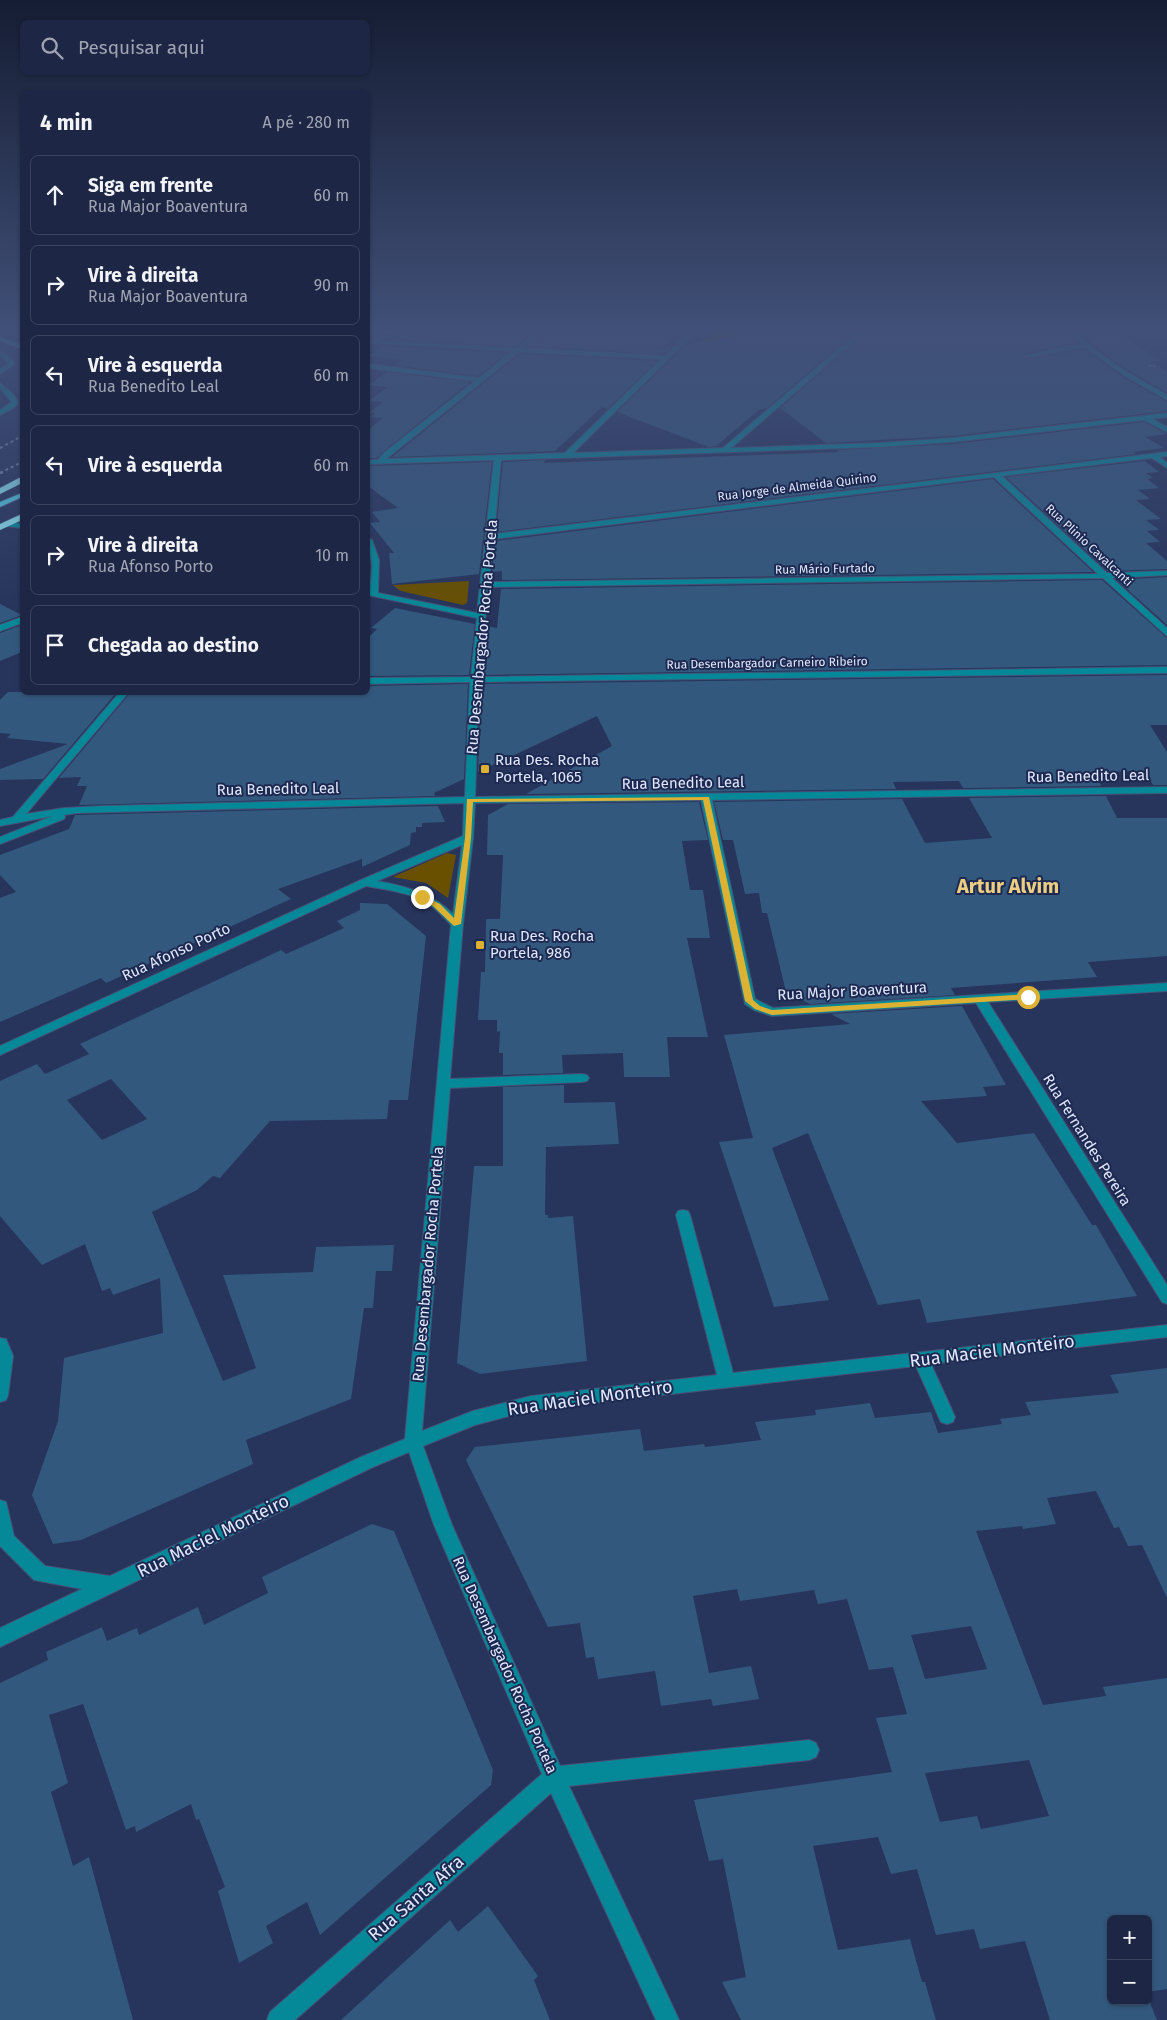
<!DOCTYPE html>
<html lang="pt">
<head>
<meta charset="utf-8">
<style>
	body { margin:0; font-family:"Fira Sans",sans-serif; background:#252f4c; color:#f1f3f6 }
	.controls { position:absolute; right:15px; bottom:15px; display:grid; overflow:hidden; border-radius:8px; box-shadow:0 1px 4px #0004 }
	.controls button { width:45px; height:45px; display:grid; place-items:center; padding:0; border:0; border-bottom:1px solid #3b445e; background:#1d2745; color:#f1f3f6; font:25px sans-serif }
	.stop { position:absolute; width:15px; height:15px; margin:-11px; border:4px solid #ddb233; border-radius:50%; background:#fff }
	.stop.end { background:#ddb233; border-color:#fff; box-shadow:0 1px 5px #0008 }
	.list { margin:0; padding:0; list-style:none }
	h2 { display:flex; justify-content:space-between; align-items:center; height:65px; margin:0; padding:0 20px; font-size:21px }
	h2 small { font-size:16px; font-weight:400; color:#a0a5b3 }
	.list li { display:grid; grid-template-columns:32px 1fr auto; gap:15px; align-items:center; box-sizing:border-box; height:80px; margin:0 10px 10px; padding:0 10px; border:1px solid #3b445e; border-radius:8px }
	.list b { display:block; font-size:19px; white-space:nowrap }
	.list p { margin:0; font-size:16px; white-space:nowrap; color:#a0a5b3 }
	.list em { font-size:16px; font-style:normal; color:#a0a5b3 }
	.icon { flex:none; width:28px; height:28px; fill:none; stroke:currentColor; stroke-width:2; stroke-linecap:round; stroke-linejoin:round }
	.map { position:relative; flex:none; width:1167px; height:2020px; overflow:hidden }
	.search { position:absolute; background:#1d2745; box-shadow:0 1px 4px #0004; left:20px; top:20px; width:350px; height:55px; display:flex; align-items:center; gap:12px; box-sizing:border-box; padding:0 18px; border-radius:8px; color:#a0a5b3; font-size:19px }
	.panel { position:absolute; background:#1d2745; box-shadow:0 1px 4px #0004; left:20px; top:90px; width:350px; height:605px; border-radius:8px }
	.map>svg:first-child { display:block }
</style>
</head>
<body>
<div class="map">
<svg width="1167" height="2020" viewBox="0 0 1167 2020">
	<rect width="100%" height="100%" fill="#27345c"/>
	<g fill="#685000">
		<polygon points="718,327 745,327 714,351 694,348"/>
		<polygon points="469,581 467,603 463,605 405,592 399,590 393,585"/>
		<polygon points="447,853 456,855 448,898 426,883 393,877"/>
	</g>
	<g fill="#33587d" fill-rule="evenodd">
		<polygon points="411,327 540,327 516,346 392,340"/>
		<polygon points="552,327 683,327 660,349 671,347 664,354 528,346"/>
		<polygon points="785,327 861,327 767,408 760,409 716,446 709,447 617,412 686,345"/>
		<polygon points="873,327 1062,327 1079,343 1067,344 1025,354 1024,359 1085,350 1124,378 1167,402 1167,411 952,436 826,443 780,408"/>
		<polygon points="1073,327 1111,327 1160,361 1151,361 1167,372 1167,393 1117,363"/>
		<polygon points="383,346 507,353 478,376 394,365 403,360 368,356"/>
		<polygon points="520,354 657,361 607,409 602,407 555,451 392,457"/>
		<polygon points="387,372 470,382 384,451 377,458 368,458 368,430 383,418 370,417 376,413 370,412 383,402 369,401 388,387 369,385"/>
		<polygon points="1144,422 1167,434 1145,437 1164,448 1133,452 1136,454 496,532 503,462 546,460 543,463 839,452 836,450 952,444"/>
		<polygon points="1145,461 1159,472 1146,473 1153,478 1147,479 1159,488 1138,490 1150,499 1136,500 1161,519 1146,520 1159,530 1147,531 1160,542 1146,543 1167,561 1167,569 1108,571 1006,477"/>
		<polygon points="492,462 479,574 392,584 389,553 394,553 370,523 380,522 372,512 398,508 368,486 368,466"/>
		<polygon points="993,479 1093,572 502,580 502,571 492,572 495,541"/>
		<polygon points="1167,577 1167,625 1117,580"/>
		<polygon points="1102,580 1167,638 1167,665 482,675 486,626 497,628 501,589"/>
		<polygon points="0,604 22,615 0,623"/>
		<polygon points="395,608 475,624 469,675 368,676 368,638 377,629 371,628"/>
		<polygon points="22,625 22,652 0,661 0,633"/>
		<polygon points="1167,675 1167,725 1150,725 1167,752 1167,785 1153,785 1145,771 1094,772 1101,786 963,788 959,781 893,782 896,789 526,794 612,746 597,716 478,772 481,684"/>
		<polygon points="468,684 464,779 434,793 435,796 79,805 87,786 77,786 81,777 59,778 131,692 368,692 368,686"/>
		<polygon points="8,692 117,692 43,779 0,780 0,769 68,744 7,738 11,734 0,733 0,700"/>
		<polygon points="1106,796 1117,818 1167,818 1167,956 1088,962 1097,977 951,988 955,995 810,1004 786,992 767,913 762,913 759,893 745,894 733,840 723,840 714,802 902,799 925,843 992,838 969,798"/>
		<polygon points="699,802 708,840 682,841 690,890 703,890 710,938 687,938 708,1037 667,1037 670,1077 624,1077 623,1053 562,1055 563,1073 503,1075 503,1053 499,1053 500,1031 497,1032 497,1020 478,1020 481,972 485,972 486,919 500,919 503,855 487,855 488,815 508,804"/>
		<polygon points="438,806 445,822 422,823 422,827 416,827 416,832 411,833 410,845 362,867 362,859 278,889 291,899 106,983 101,978 0,1022 0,898 16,892 0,875 0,855 69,829 75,815"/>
		<path d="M360,903L387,904L426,936L408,1100H389L387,1119L270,1121L220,1178L213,1176L197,1190L152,1212L223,1381L256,1368L223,1275L313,1272L316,1247L394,1245L392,1271H376L373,1308H364L351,1399L246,1440L253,1464L81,1540L53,1544L32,1495L58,1421L64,1358L163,1333L160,1278L113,1295L110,1288L102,1291L85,1244L42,1265L0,1216V1081L37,1064L45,1074L89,1054L80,1044L281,950L286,954L344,928L337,921L360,910ZM111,1079L147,1119L102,1140L67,1100Z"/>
		<polygon points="962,1006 1006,1085 983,1087 987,1096 921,1101 957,1143 1034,1133 1092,1225 1096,1225 1137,1296 927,1323 920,1299 878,1305 808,1133 772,1148 829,1300 774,1307 719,1142 753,1138 724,1035 850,1024 831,1014"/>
		<polygon points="564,1085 564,1103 615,1102 619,1144 546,1147 545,1215 548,1215 548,1218 573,1216 587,1361 480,1374 457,1363 474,1166 503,1166 503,1087"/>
		<path d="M1167,1368V1598L1142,1545L1128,1546L1119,1527L1114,1528L1096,1491L1047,1498L1056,1524L1023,1529L1022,1526L976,1531L1043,1705L1106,1696L1103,1687L1167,1678V1989L1148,1992V1919H1111V2001H1148V1998L1157,2020H1050L1025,1941L980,1949L974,1929L936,1935L917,1869L891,1874L878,1837L813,1846L838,1950L910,1939L922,1982H925L936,2020H741L722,1982L746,1977L723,1859L709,1861L694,1800L892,1772L876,1718L907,1714L893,1667L869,1670L847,1599L818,1604L814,1590L740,1601L737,1589L693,1596L709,1673L751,1666L759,1699L713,1706L711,1699L661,1706L655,1671L598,1679L594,1657L586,1658L580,1623L548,1627L466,1460L475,1447L640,1429L644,1451L704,1444L705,1447L761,1440L755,1422L816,1415L815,1410L870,1403L875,1418L931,1412L938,1433L1002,1424L1000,1419L1031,1415L1025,1402L1119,1393L1110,1375ZM971,1626L987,1669L925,1679L911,1635ZM1029,1760L1049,1816L981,1829L977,1816L940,1822L925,1773Z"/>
		<polygon points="372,1524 394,1531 493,1770 491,1785 320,1935 307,1902 266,1926 273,1943 239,1963 218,1891 225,1887 199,1819 196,1820 191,1804 136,1832 135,1826 126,1830 83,1704 49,1715 68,1783 51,1792 73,1866 89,1857 133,2020 0,2020 0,1683 48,1660 46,1652 102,1627 107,1641 137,1628 139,1635 198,1607 204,1625 268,1593 262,1577"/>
		<polygon points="488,1906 538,1976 534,1980 550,2020 341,2020 450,1920 458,1932"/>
	</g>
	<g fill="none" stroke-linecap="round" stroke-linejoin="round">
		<defs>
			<g id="minor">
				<polygon points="16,327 22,327 22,331"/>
				<path d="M392,327H399L379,341L517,348L543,327H550L523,348L665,356L695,327H701L573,453L723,448L864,327H871L731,448L879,443L952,438L1167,413V417L1152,419L1167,427V432L1144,420L952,442L879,447L501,460L494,534L1167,452V456L1160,457L1167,463V468L1152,458L1002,476L1107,573L1167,571V575L1112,578L1167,628V636L1103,578L488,587L480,677L1167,667V673L479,682L475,797L1167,787V793L712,800L755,999L773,1008L1167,983V991L988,1002L1167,1285V1304L1162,1302L976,1003L772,1016L754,1010L745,1004L701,800L475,803L473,838L463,924L450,1079L582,1074L587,1075L589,1078L587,1081L582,1082L450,1088L422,1431L473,1411L531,1396L717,1375L676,1215L678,1211L683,1210L688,1211L690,1215L733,1373L1167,1325V1337L931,1364L955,1417L953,1422L947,1424L941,1422L916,1366L531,1410L475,1425L423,1446L452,1525L560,1766L809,1740L816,1743L819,1750L816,1757L809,1760L569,1786L679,2020H656L551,1793L295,2020H267L270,2012L542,1774L434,1525L409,1452L373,1467L0,1647V1628L82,1589L34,1580L0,1546V1500L6,1502L14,1536L45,1566L110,1576L361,1457L405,1439L451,925C445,919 440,913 434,908C415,893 389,890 366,886L0,1055V1046L361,880L463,836L464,803L77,813L64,815L65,817L64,819L0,844V837L53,816L0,826V820L13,817L120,692H129L26,814L64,808L103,806L465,797L470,682L368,684V678L471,677L477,618L368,595V591H370L372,566L368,538L372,540L379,560L378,593L477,613L494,460L368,464V460H378L385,452L475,381L368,368V364L479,378L512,351L371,343V341ZM519,352L661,359L565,453L386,459ZM994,477L1098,574L489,582L493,539ZM462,845L453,914C432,893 405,886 377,881Z"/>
				<path d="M1064,327H1070C1099,356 1132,376 1167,395V400L1125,376L1086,348L1067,350L1025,358V356L1067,346L1083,345Z"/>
				<polygon points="0,351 7,355 15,364 0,374 0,369 9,364 0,355"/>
				<polygon points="0,383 13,394 18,402 15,407 0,415 0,410 12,402 0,388"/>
				<polygon points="6,522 22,524 22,528 6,526"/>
				<polygon points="22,617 22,623 0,631 0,625"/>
				<polygon points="0,1338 6,1339 13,1356 8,1395 6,1400 0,1402"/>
			</g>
			<g id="major">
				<polygon points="0,337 22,345 22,349 0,341"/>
				<polygon points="22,493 22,497 0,507 0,502"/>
			</g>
			<g id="highway">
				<polygon points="19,478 22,478 22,483 0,494 0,488"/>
				<polygon points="22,514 22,520 0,530 0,524"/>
			</g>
		</defs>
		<use href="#minor" stroke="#455176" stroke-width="2"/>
		<use href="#major" stroke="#455176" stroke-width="2"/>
		<use href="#highway" stroke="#455176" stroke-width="1"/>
		<polyline stroke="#737e9e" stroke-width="2" stroke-dasharray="2 2" stroke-linecap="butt" points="1149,366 1157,366"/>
		<use href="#minor" fill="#058998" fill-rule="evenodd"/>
		<use href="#major" fill="#52cfe1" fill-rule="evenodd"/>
		<use href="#highway" fill="#8de6f4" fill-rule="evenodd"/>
		<g stroke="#7b86a5" stroke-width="2" stroke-dasharray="3 3" stroke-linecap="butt">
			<polyline points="0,448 22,436"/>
			<polyline points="0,473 22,462"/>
		</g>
		<polyline stroke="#7b86a5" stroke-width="2.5" stroke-dasharray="4 4" stroke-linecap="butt" points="0,473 3,472"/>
	</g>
	<linearGradient id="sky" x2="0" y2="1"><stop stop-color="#151d33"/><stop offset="0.54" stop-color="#415078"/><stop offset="1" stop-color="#415078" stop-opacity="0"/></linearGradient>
	<rect width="1167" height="610" fill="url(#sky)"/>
	<polygon fill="#ddb233" points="709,797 753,1000 760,1006 772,1010 1028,994 1032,997 1028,999 772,1015 755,1009 745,1001 703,800 473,802 471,838 461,924 454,926 434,907 418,897 424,896 440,904 454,918 465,838 467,799"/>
	<g fill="#ddb233" stroke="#1d2951" stroke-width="2">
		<rect x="480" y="764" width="10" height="10" rx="2.5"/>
		<rect x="475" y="940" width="10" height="10" rx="2.5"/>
	</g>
	<g text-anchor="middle" stroke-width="4" stroke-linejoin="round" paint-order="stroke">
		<g font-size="12" fill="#e0e8fd" stroke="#1d2951">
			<text transform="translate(797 487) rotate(-7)" y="4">Rua Jorge de Almeida Quirino</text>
			<text transform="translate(1089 545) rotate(43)" y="4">Rua Plinio Cavalcanti</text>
			<text transform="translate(825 569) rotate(-1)" y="4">Rua Mário Furtado</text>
			<text transform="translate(767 663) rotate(-1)" y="4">Rua Desembargador Carneiro Ribeiro</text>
		</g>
		<g font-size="15" fill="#e0e8fd" stroke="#1d2951">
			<text transform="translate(482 637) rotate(-85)" y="5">Rua Desembargador Rocha Portela</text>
			<text transform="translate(1088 776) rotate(-1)" y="5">Rua Benedito Leal</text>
			<text transform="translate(683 783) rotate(-1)" y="5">Rua Benedito Leal</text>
			<text transform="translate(278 789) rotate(-1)" y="5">Rua Benedito Leal</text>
			<text transform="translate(176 952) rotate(-25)" y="5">Rua Afonso Porto</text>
			<text transform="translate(852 991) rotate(-3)" y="5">Rua Major Boaventura</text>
			<text transform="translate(1087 1140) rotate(58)" y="5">Rua Fernandes Pereira</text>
			<text transform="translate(428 1264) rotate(-85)" y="5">Rua Desembargador Rocha Portela</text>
			<text transform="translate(505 1665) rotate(66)" y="5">Rua Desembargador Rocha Portela</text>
		</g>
		<g font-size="15" fill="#e0e8fd" stroke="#1d2951" text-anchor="start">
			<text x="495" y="765">Rua Des. Rocha<tspan x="495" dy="17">Portela, 1065</tspan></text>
			<text x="490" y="941">Rua Des. Rocha<tspan x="490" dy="17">Portela, 986</tspan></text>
		</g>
		<g font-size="18" fill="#e0e8fd" stroke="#1d2951">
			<text transform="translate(992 1351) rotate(-7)" y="6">Rua Maciel Monteiro</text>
			<text transform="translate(590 1398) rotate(-8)" y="6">Rua Maciel Monteiro</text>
			<text transform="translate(213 1536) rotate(-26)" y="6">Rua Maciel Monteiro</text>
			<text transform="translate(416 1898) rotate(-41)" y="6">Rua Santa Afra</text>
		</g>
		<g font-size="20" font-weight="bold" fill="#ecce83" stroke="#1d2951">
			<text x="1008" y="893">Artur Alvim</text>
		</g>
	</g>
</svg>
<div class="controls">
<button>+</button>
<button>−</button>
</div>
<div class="stop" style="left:1028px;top:997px"></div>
<div class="stop end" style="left:422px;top:897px"></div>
<div class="search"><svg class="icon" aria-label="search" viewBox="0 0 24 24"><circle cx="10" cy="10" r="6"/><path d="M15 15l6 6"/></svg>Pesquisar aqui</div>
<section class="panel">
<h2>4 min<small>A pé · 280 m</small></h2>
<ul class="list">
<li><svg class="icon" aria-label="ahead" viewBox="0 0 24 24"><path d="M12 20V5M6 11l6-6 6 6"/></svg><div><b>Siga em frente</b><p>Rua Major Boaventura</p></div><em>60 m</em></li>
<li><svg class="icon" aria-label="right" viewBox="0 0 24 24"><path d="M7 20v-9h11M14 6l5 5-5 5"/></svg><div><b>Vire à direita</b><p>Rua Major Boaventura</p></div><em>90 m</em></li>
<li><svg class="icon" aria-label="left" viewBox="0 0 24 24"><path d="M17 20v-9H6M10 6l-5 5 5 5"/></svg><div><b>Vire à esquerda</b><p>Rua Benedito Leal</p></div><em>60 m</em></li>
<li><svg class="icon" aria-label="left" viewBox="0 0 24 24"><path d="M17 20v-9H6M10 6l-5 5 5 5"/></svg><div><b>Vire à esquerda</b></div><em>60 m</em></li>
<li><svg class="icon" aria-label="right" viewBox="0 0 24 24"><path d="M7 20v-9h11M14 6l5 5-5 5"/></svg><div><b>Vire à direita</b><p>Rua Afonso Porto</p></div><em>10 m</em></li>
<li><svg class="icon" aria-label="arrive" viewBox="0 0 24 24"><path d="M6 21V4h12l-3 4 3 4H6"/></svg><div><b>Chegada ao destino</b></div></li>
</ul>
</section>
</div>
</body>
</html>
